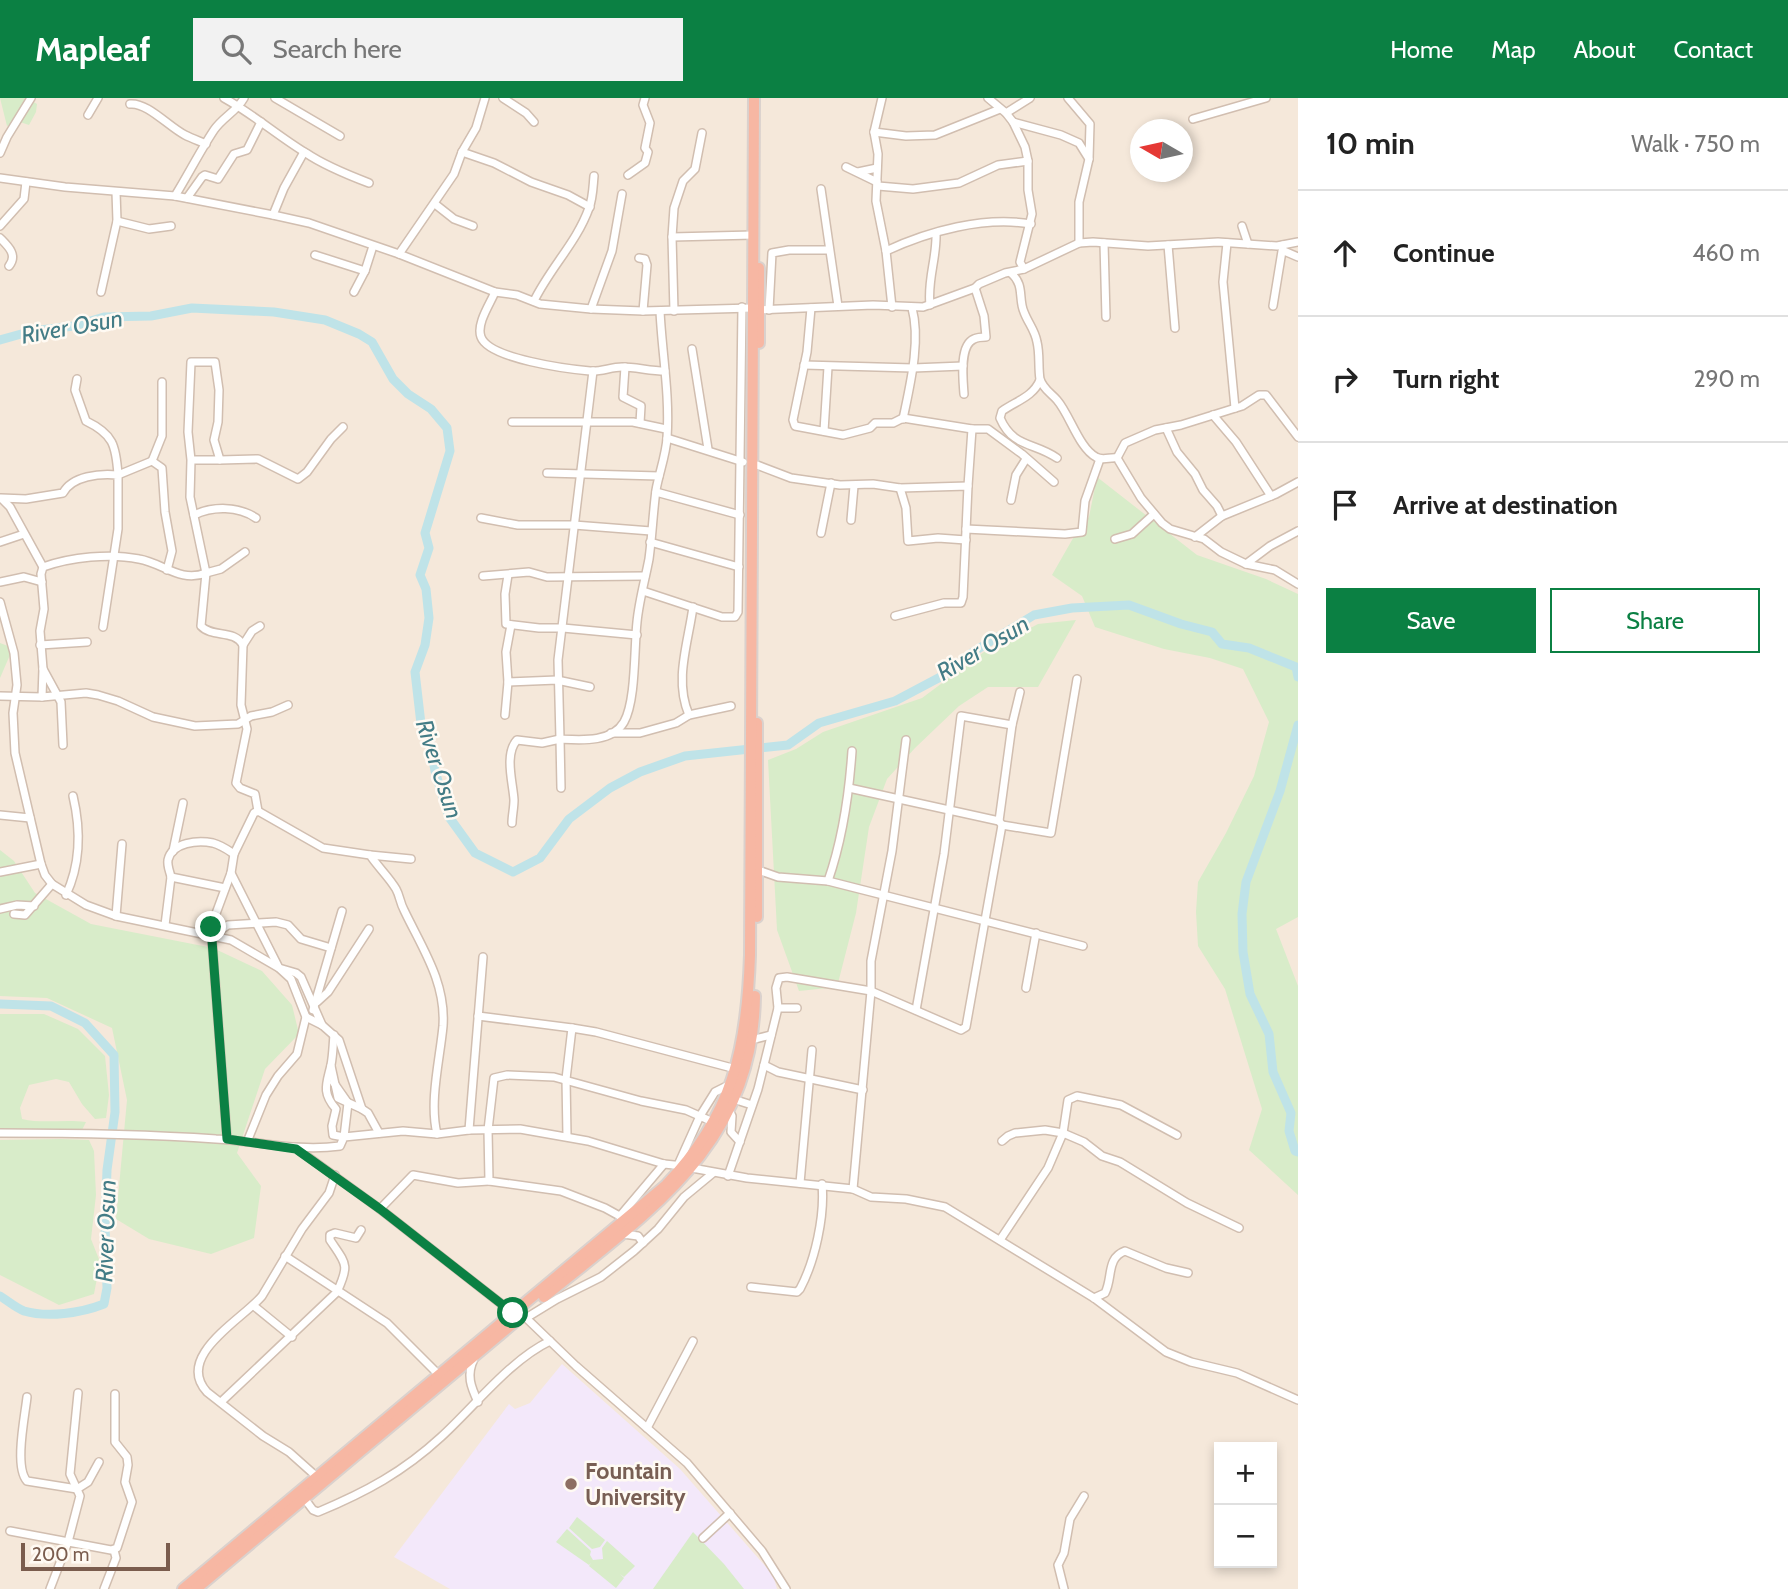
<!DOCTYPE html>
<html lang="en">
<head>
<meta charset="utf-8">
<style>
	body { margin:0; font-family:Cabin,sans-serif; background:#f2f2f2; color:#222 }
	.controls { position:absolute; right:21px; bottom:21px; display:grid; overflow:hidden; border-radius:0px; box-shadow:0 4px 10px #0003 }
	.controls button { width:63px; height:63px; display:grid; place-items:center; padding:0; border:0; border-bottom:2px solid #e0e0e0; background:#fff; color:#222; font:35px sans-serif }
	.compass { position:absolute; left:1130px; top:21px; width:63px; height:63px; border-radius:50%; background:#fff; box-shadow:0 4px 10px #0003; rotate:279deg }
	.scale { position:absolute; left:21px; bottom:18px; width:149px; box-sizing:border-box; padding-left:7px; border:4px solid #7a5c4d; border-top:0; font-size:19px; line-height:24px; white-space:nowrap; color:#7a5c4d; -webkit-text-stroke:5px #fffaf3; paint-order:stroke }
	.stop { position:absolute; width:21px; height:21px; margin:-16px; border:5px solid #0b8043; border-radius:50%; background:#fff }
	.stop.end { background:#0b8043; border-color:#fff; box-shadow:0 2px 7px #0008 }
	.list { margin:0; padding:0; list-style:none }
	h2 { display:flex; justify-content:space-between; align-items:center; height:91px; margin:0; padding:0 28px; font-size:30px }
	h2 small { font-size:23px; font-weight:400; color:#767676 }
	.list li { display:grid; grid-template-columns:46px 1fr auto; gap:21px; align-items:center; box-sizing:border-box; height:126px; padding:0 28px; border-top:2px solid #e0e0e0 }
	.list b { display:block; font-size:26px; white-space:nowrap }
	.list em { font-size:23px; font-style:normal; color:#767676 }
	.actions { display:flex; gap:14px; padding:21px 28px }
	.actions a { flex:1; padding:16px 0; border:2px solid #0b8043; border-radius:0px; text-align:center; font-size:24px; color:#0b8043 }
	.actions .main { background:#0b8043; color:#fff }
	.icon { flex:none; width:38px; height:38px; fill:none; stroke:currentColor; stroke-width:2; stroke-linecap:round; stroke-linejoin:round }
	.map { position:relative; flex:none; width:1298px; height:1491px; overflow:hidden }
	header { display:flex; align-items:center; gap:42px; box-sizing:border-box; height:98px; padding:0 35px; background:#0b8043; color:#fff }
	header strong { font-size:33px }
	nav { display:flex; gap:38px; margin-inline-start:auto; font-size:24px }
	.search { width:490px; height:63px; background:#f2f2f2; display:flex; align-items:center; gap:18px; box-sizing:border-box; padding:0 24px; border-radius:0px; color:#767676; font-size:26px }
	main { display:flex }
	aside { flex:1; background:#fff }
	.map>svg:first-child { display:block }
</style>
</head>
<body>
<header>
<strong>Mapleaf</strong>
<div class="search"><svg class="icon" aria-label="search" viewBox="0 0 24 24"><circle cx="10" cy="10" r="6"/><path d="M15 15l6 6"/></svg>Search here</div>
<nav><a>Home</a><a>Map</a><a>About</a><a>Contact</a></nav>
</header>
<main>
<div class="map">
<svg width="1298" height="1491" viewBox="0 0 1298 1491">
	<rect width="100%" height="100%" fill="#fdf6ec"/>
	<path fill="#f5e8da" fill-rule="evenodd" d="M0,0H1298V1491H0ZM1140,32H1182V74H1140ZM1219,1349H1272V1465H1219Z"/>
	<polygon fill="#f3e8fa" points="562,1266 680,1371 773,1477 777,1491 450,1491 394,1459 509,1306 515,1311 530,1305"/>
	<g fill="#d8ecc9">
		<polygon points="0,0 27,0 37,6 36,14 29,27 17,23 7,28"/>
		<polygon points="1097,379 1197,457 1266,481 1298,496 1298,819 1276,831 1298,888 1298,1097 1249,1052 1262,1011 1225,891 1198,848 1196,814 1198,784 1226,735 1254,678 1269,624 1243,571 1210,560 1164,551 1095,529 1082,498 1052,477 1072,442 1089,419"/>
		<polygon points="1076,522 1038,589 988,589 959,608 915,650 887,681 869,729 856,815 837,889 799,893 777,832 768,662 796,651 823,634 922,600 984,554 1038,526"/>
		<polygon points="0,545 13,550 0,580"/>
		<polygon points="0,752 14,763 35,795 91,826 213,850 262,873 292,907 299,936 265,971 237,1055 261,1088 254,1140 211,1156 149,1141 116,1121 127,1002 112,930 47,900 0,898"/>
		<path d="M0,916H44L78,931L105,958L109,997L106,1020L95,1021L82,1006L69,984L56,981L29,987L20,1010L22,1021C43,1026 64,1021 86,1024L82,1032L0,1031Z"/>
		<polygon points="61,1041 89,1042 94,1053 96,1097 91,1141 100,1164 94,1196 59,1207 0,1177 0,1042"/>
		<polygon points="577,1419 605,1442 600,1449 592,1451 569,1430"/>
		<polygon points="567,1431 591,1453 590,1457 593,1462 603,1461 602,1450 607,1443 635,1468 624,1479 620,1476 624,1480 616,1490 589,1468 591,1465 589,1467 556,1444"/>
		<polygon points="693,1434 724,1466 744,1491 653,1491"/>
	</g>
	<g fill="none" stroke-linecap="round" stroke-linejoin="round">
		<g stroke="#bfe3e8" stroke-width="9">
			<polyline points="0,242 32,233 74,228 104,219 151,218 192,210 274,214 325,222 359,236 372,244 393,281 408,296 431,311 447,330 450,353 425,435 429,450 420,477 426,491 429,520 425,547 415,574 421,626 429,640 435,673 449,719 475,755 513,774 540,760 569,721 610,690 640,674 685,658 788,647 819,625 895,603 946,576 973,554 1034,517 1072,510 1129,507 1181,526 1212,534 1222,546 1249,550 1296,569 1298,579"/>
			<polyline points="1298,627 1280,693 1246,784 1242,816 1243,854 1250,896 1269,936 1273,974 1291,1015 1289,1033 1295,1053 1298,1054"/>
			<path d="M0,906L51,908L85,925L114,957L115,1014L107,1072L105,1127L107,1190L104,1206C81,1215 48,1220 24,1213C16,1210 8,1203 0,1198"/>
		</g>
		<defs>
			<g id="minor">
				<path d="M224,0C253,16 278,38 306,55C325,68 348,77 369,85"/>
				<polyline points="275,0 340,38"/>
				<polyline points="503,0 526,15 534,24"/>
				<polyline points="882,0 874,34 878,56 876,103 886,153 892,209"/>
				<polyline points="988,0 1006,15 1013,24 1025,49 1028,63 1028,92 1032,116 1020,164 1024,171"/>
				<polyline points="1068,0 1090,26 1089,61"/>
				<path d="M130,6C147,4 169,29 185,37C191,40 199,43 206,46"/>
				<polyline points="1006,15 1030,0"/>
				<polyline points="88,17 98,0"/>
				<polyline points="1193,21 1266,0"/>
				<polyline points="1013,24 1061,37 1079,45 1089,61 1079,104 1079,145"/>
				<polyline points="874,34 906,38 935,37 1000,11"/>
				<polyline points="462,54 494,65 531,84 568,97 590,109"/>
				<polyline points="0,55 7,39 31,0"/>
				<polyline points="846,69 877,84"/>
				<polyline points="858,74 877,70"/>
				<polyline points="628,77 645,65 648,54 645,50 650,25 643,7 645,0"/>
				<polyline points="0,80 65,89 175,98 273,117 309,125 399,156 495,194 517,197 540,206 591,211 643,213 752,210"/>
				<polyline points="878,88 913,91 959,85 998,67 1028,63"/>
				<polyline points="821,91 838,208"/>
				<path d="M175,98C188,77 200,53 214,32C223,19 237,13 244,0"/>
				<polyline points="187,100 202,79 205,77 218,81 234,56 247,52 261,24"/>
				<polyline points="435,106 454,121 473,128"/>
				<polyline points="273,117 284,90 304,54"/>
				<polyline points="117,123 149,131 171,128"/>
				<polyline points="0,128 24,101 26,84"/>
				<polyline points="1242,128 1248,146"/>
				<polyline points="672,139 753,137"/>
				<path d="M0,140C8,148 18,157 9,168"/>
				<polyline points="1104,145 1106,219"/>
				<polyline points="1227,145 1223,184 1235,310"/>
				<polyline points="1168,147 1175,230"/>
				<path d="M886,153C929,133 984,118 1031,126"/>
				<polyline points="1284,153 1298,159"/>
				<polyline points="399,156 454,76 462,54 476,30 485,0"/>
				<polyline points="315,157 365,173"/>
				<polyline points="639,160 645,161 647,167 643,213"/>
				<path d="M1011,175C1025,187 1018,201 1024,214C1028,225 1035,232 1037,244C1040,256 1038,269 1040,281C1043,291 1051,295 1057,302C1070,317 1079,350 1096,359C1102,363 1110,359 1117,360L1141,400L1162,425L1170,431L1204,441L1221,454L1246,466L1275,472L1298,486"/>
				<polyline points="101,194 117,123 116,94"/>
				<polyline points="354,194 365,173 373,148"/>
				<path d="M495,194C490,206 476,226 481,239C489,261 568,271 590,273C601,274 611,269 622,269C636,269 650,273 665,273"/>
				<path d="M534,203C550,170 577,144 589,110C593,100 593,88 594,78"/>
				<path d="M930,207C927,182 937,160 936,135"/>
				<polyline points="1273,208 1283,147"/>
				<polyline points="811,210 807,254 793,322 795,328 843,337 870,330 875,325 893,325 903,320 972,331 988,331 1022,356 1054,384"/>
				<polyline points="591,211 612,153 622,96"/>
				<polyline points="759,212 873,207 923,209 975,190 979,186 1005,175 1024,171 1079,145 1093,144 1148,148 1218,144 1277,148 1298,144"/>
				<polyline points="769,212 772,155 789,152 829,152"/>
				<polyline points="674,213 672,139 674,110 683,83 695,71 702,35"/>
				<polyline points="692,251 708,351"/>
				<polyline points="804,267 913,270 963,268"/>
				<polyline points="625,269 623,299 641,308 640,325"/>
				<path d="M593,273L558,562L560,641C580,642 612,645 624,624C636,603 634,551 637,524C639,503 645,482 649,461C652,439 653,415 656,392C659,375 666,357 667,340C670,297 662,255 660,213"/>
				<path d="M77,281L75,292L86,323C113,336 116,347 118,377L152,363"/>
				<path d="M1040,282C1033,299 1016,303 1002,313L1000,320C1013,350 1034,344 1057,360"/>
				<polyline points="162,284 162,338 152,363 162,370 165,414 172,453 167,472"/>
				<path d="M964,296C963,282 959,247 974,241C978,239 982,239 986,239L984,218L975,190"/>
				<polyline points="1213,317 1236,344 1271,398"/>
				<path d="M903,321C910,287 921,243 912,210"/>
				<polyline points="512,324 633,324 666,331"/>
				<polyline points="1166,330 1177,354 1195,376 1203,392 1217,408 1222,418"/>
				<polyline points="824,333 828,269"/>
				<polyline points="667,340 743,364"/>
				<polyline points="1117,360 1125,345 1155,332 1181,327 1242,308 1259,297 1266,297 1298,339"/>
				<polyline points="191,362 188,334 191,264 215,264 219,292 218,324 214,342 220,362 191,362 190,399 206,475 221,471 245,454"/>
				<polyline points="220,362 258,361 298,381 307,374 331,341 343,329"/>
				<polyline points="757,367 791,380 840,387 873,386 900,390 968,388 963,499 961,505 944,505 895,518"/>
				<polyline points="547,375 659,378"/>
				<polyline points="968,388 972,331"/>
				<polyline points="900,390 906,410 908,443 938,440 966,442"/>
				<polyline points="656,394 740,417"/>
				<path d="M1,400L26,401L63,395C72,378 100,375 118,377V431L103,529"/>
				<polyline points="2,401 10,409 43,469"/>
				<polyline points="1011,402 1016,377 1026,361"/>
				<path d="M194,417C213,408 238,408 256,420"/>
				<polyline points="481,420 518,427 574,427 651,433"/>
				<polyline points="851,422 854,388"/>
				<polyline points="966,431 1065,436 1082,434 1085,403 1100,361"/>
				<polyline points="821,435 831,385"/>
				<polyline points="1195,439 1222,418 1276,396 1298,384"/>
				<polyline points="1115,441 1132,436 1154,416"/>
				<polyline points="0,444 24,436"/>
				<polyline points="650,444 739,469"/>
				<polyline points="1246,466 1270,448 1298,433"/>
				<polyline points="508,477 505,496 506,526 539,530 563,530 637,537"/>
				<polyline points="483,478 529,474 547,479 645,478"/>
				<polyline points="0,484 24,479 42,484"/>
				<polyline points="643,493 722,519 735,519 738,514 742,209"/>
				<polyline points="0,504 14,555 17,587 13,615 15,655 41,766 45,777 52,786 86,807 116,818 231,842 279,870 291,881 306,919 297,956 278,978 266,997 247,1044"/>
				<polyline points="511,527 506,554 508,584 557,582 590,589"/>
				<polyline points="40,547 87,544"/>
				<polyline points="243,547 252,533 260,528"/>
				<polyline points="43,571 61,604 63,647"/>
				<path d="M0,598L42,599L43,571L40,533L44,511L41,476L43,469C71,459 110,455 139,461C163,465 180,485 206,475L201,528C212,540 234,531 243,547L241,607L247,631L236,685L240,690L255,696L258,713"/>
				<polyline points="42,599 86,595 98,597 118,603 153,619 195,628 238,626 251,618 272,614 288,607"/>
				<polyline points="505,617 508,584"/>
				<path d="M689,617C674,582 688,546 693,509"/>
				<polyline points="611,635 640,635 676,625 689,617 731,608"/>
				<polyline points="849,690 999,723"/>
				<polyline points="0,717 30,720"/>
				<path d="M512,725C512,718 514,710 514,702C513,685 504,656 517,642L542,645L560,641L561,690"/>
				<polyline points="1002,727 1051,735 1077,581"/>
				<polyline points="173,753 183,705"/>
				<polyline points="370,757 411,761"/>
				<polyline points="758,772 778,779 828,783 1083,848"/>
				<polyline points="0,774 41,766"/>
				<polyline points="231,775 279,870 296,875 301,879 322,927"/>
				<path d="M828,783C843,740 849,697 852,653"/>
				<path d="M225,790L171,779C170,774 167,768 168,762C172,744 198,742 213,745C221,747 228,752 234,756"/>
				<path d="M66,797C81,765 81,732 73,698"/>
				<polyline points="0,811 17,807 34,808"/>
				<polyline points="14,816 25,817 52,786"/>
				<polyline points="116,818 122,746"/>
				<polyline points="165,827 171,779"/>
				<polyline points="218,839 221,832 228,827 276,824 288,827 301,841 331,850"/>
				<polyline points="1026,890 1036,835"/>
				<polyline points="317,904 328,894 369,831"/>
				<polyline points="778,910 776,890 779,880 787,879 871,893 961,932 966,929 1002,727 999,723 1012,627 1020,594"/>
				<polyline points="313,912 342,813"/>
				<polyline points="916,912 944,756 961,618 1012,627"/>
				<polyline points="478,918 572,930"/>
				<polyline points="306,919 322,927 339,942 362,1011 368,1015 379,1035"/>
				<path d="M334,937C333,947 333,957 331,967C327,985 321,994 336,1011L332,1028L333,1037L344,1039L348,1005L334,985"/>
				<polyline points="751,942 771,937"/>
				<polyline points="764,967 778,974 863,992"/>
				<polyline points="331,968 338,1000 362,1011"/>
				<polyline points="733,1001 752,1007"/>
				<polyline points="728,1011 732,1018 731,1034 740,1044"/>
				<polyline points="469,1032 483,859"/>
				<path d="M0,1035C72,1035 144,1036 216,1041C259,1043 297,1054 340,1048L344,1039L403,1033L437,1036L469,1032L520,1031L588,1043L664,1066L684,1068"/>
				<polyline points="567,1038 566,981 572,930 596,934 736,971"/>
				<path d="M227,1041L211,829L231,775L234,756L254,715L258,713L323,750L370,757C378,769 389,779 396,791C400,798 400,805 404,812C422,850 446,884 443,928C440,961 429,1003 437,1036"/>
				<polyline points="1002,1043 1008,1038 1015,1035 1045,1032 1063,1035 1084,1044 1102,1058 1120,1064 1187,1105 1239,1130"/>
				<polyline points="297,1051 380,1111 513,1215"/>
				<polyline points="678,1067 700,1018 715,994 731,986"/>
				<polyline points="692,1070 747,1080 853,1091 871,1099 906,1101 945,1109 1094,1200 1166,1254 1191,1264 1237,1275 1298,1302"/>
				<polyline points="728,1078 758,991 778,910 797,910"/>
				<polyline points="800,1085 812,952"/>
				<polyline points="853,1091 871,893 871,863 892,753 906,642"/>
				<polyline points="380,1111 413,1077 458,1085 489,1083"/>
				<polyline points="620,1118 664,1066"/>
				<polyline points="625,1121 605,1110 561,1093 489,1083 488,1032 494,980 507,977 554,979 641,1003 686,1012 713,1024"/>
				<polyline points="623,1136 638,1138 643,1145"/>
				<polyline points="1000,1142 1048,1070 1063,1035 1068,1002 1077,998 1121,1007 1177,1037"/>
				<polyline points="285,1158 387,1225 439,1277"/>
				<path d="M751,1189L797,1194L800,1191C815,1163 825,1118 822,1086"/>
				<path d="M1094,1200L1105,1195C1113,1180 1106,1160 1125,1153L1166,1170L1188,1175"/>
				<polyline points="254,1208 292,1239"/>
				<polyline points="523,1217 576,1268 687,1365 762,1453 786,1491"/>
				<polyline points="526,1220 557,1201 601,1179 634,1153 658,1131 684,1099 713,1075"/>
				<path d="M474,1261C466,1277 471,1289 478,1304"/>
				<path d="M27,1299C25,1318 14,1369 27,1383L77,1391L88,1384L99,1364"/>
				<path d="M221,1304L337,1194C350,1166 346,1166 330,1142V1137L335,1135L356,1140L361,1132"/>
				<polyline points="647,1330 693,1243"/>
				<path d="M317,1379L289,1354L263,1338L207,1294C174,1258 243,1221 262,1198L302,1131L329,1095L335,1077"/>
				<path d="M304,1400L313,1412L318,1414C366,1394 403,1374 441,1339C474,1309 510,1262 550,1243"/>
				<polyline points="10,1433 111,1452 117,1450 132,1404 125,1384 128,1367 127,1359 115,1344 115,1296"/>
				<polyline points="703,1440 730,1415"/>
				<polyline points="50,1491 68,1444 80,1398 70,1376 78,1295"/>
				<polyline points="104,1491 116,1460 114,1452"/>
				<polyline points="1064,1491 1058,1467 1064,1455 1070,1421 1084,1398"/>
			</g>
			<g id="highway">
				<polyline points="759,245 759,170"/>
				<polyline points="757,819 757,625"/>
				<path d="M544,1199C648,1114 753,1048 755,898"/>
				<path d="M183,1491L666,1087C733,1017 747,950 750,857L754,0"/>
				<polyline points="196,1491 516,1223"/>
			</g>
		</defs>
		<use href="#minor" stroke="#d1beb0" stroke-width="10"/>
		<use href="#highway" stroke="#dad1cd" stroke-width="14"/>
		<use href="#minor" stroke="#fff" stroke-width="7"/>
		<use href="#highway" stroke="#f7b7a3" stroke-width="10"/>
	</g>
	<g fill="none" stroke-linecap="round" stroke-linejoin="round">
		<polyline stroke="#0b8043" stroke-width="9" points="211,829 227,1041 296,1051 380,1111 513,1215"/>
	</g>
	<circle fill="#8d6e63" stroke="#fffaf3" stroke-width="2.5" cx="571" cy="1386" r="7"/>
	<g text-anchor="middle" stroke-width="5" stroke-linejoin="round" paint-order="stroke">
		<g font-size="23" font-weight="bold" fill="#785e54" stroke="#fffaf3" text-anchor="start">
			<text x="585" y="1381">Fountain<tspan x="585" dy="26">University</tspan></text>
		</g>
		<g font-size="24" font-style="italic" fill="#437c86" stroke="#fffaf3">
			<text transform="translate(72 229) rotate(-10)" y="8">River Osun</text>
			<text transform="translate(983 550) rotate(-31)" y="8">River Osun</text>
			<text transform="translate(439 671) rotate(72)" y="8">River Osun</text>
			<text transform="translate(106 1133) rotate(-88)" y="8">River Osun</text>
		</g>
	</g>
</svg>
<div class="controls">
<button>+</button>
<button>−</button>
</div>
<svg class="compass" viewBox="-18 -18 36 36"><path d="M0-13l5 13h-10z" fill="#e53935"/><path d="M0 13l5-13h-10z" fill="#767676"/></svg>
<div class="scale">200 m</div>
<div class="stop" style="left:513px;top:1215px"></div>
<div class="stop end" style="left:211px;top:829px"></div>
</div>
<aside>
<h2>10 min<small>Walk · 750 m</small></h2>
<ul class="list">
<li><svg class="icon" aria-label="ahead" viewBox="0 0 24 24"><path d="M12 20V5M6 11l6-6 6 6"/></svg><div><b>Continue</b></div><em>460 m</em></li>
<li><svg class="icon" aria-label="right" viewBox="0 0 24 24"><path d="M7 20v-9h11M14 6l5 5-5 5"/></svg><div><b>Turn right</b></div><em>290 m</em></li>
<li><svg class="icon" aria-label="arrive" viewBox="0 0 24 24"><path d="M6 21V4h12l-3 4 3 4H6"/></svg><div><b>Arrive at destination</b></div></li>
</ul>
<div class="actions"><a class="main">Save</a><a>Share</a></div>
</aside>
</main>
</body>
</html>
